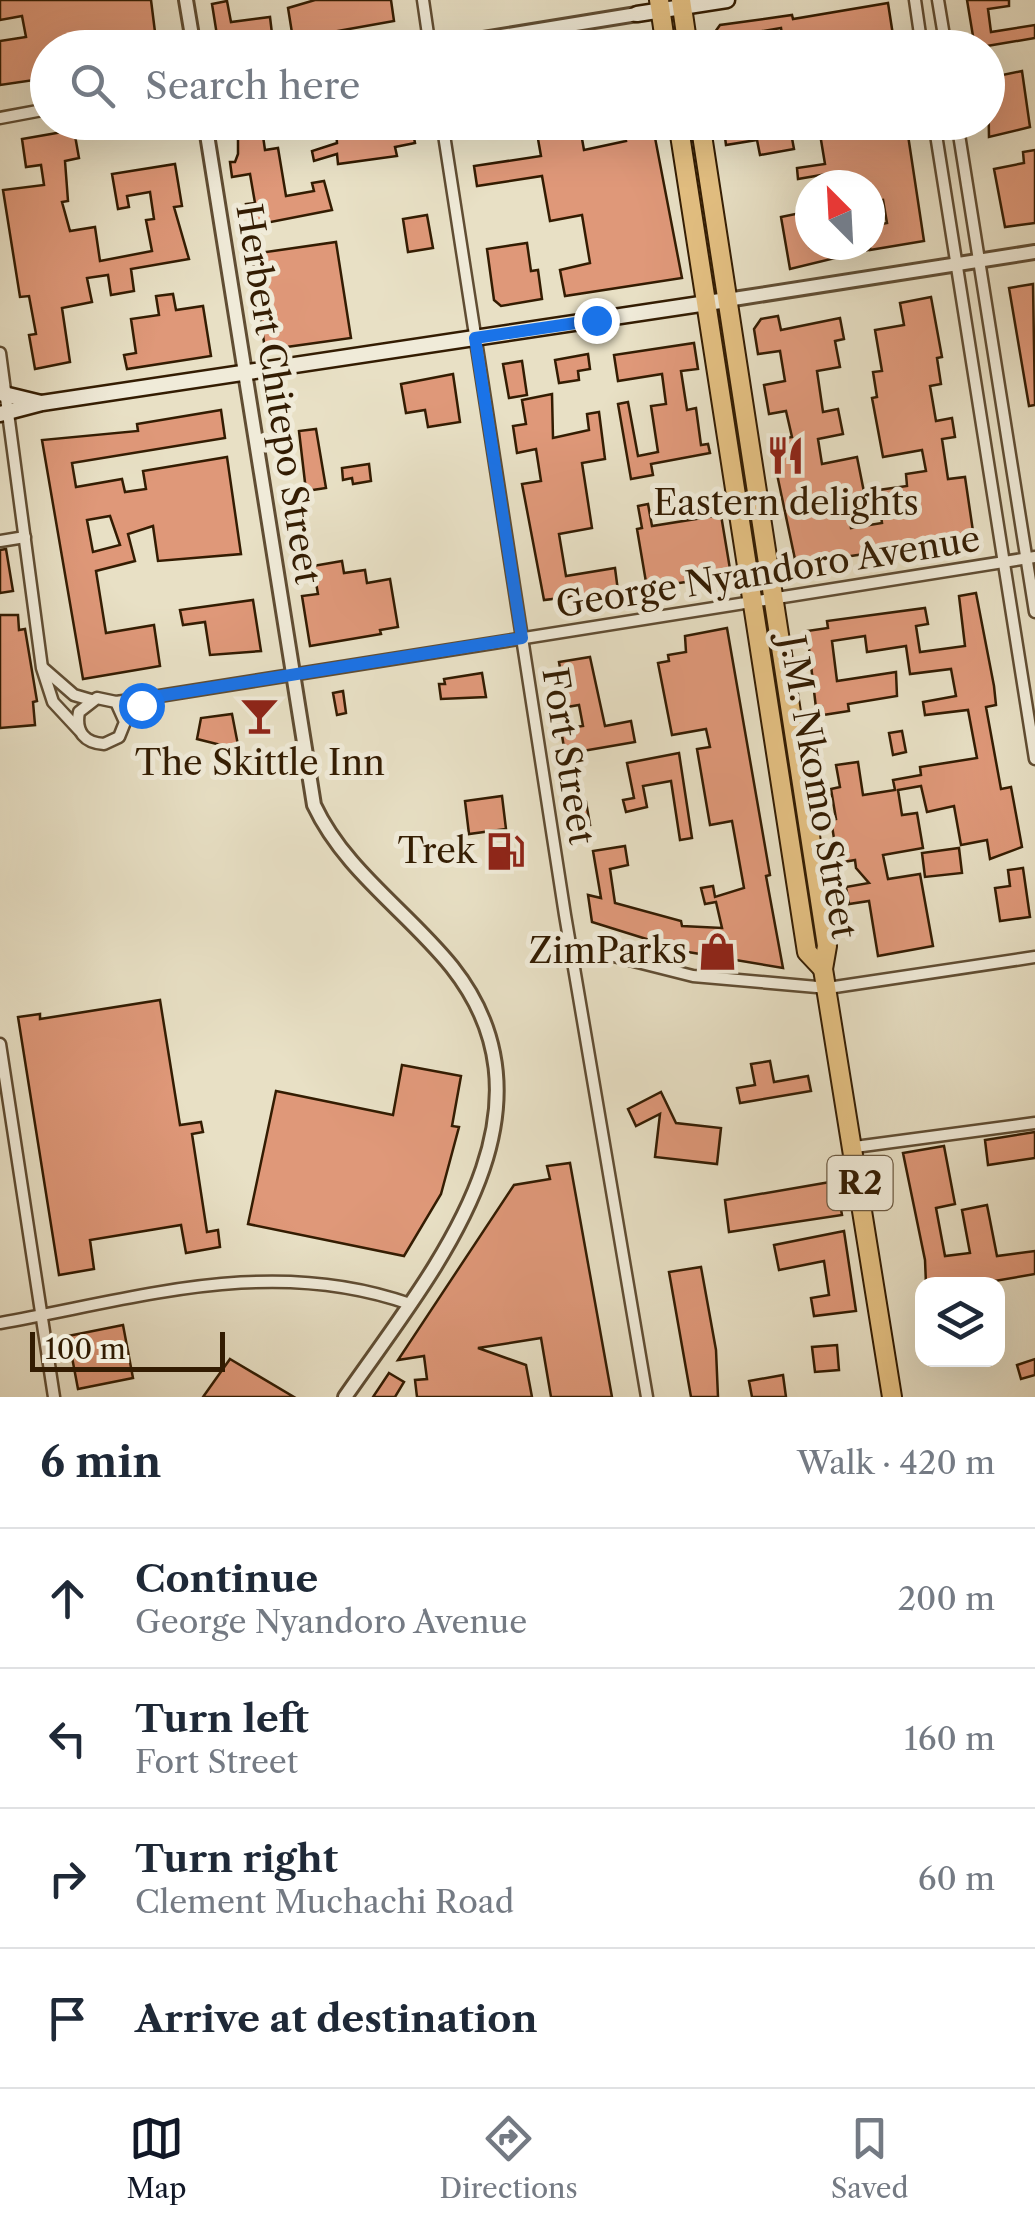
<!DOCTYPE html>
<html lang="en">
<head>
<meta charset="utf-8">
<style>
	body { margin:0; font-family:"Libre Caslon Text",serif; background:#f2f2f3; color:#1f2937 }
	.controls { position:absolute; right:30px; bottom:30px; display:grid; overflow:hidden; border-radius:20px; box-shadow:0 10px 40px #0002 }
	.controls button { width:90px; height:90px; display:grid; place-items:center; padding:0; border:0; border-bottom:2px solid #e0e1e3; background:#fff; color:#1f2937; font:50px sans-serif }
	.compass { position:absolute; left:795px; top:170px; width:90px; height:90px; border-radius:50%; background:#fff; box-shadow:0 10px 40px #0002; rotate:336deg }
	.scale { position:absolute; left:30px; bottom:25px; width:195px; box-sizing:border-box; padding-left:10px; border:5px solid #331c02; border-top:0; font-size:28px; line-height:35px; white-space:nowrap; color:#331c02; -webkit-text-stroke:8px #f0ebd9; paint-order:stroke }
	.stop { position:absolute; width:30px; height:30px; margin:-22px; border:8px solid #1a73e8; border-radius:50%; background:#fff }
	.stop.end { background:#1a73e8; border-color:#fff; box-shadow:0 2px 10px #0008 }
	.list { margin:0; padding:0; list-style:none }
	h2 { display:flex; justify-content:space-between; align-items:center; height:130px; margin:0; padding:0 40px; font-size:42px }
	h2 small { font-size:32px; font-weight:400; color:#747a83 }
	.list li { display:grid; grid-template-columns:65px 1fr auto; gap:30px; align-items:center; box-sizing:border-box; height:140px; padding:0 40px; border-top:2px solid #e0e1e3 }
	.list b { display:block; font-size:38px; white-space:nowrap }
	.list p { margin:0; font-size:32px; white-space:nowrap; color:#747a83 }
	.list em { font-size:32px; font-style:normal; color:#747a83 }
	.icon { flex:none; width:55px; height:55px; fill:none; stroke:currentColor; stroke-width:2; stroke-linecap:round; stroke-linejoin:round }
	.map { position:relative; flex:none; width:1035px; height:1397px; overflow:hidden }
	.search { position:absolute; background:#fff; box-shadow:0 10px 40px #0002; left:30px; right:30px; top:30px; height:110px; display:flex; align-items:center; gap:25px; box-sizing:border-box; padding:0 35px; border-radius:55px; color:#747a83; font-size:38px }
	.sheet { height:690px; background:#fff }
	nav { display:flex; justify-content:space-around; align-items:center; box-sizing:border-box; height:140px; border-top:2px solid #e0e1e3; background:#fff; font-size:28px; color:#747a83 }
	nav a { display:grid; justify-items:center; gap:5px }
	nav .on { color:#111827 }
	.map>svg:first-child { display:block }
</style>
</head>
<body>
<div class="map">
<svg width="1035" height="1397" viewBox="0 0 1035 1397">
	<rect width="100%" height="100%" fill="#e8e0c5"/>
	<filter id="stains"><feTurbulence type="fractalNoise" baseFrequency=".002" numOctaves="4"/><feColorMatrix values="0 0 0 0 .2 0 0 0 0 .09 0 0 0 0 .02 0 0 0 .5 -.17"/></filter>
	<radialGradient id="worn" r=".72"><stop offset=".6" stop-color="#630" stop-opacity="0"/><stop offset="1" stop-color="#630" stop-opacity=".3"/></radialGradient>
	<g fill="#df9879" stroke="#331c02" stroke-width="2.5" fill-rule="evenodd">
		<polygon points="0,0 151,0 157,48 48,48 48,78 0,85 0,41 26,37 22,16 0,20"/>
		<polygon points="315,0 391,0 394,21 293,39 288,8"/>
		<polygon points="967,0 1009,0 1009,6 988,9 991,32 1035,25 1035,38 975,48"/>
		<polygon points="227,1 231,22 270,17 273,42 219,48 212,4"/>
		<polygon points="888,3 895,48 868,48 865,32 784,48 781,28 722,38 723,48 711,48 710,39 720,25 792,15 793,19"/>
		<polygon points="1022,71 1030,127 989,137 988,78"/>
		<polygon points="238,122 261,122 265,150 278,148 286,196 314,191 312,183 324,181 332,210 250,226 246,204 255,203 250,174 232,177 230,162 235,162 238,154"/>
		<polygon points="353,122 411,122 415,143 395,147 397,156 338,164 337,154 314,161 312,151 337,143 336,130 354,128"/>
		<polygon points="535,122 579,122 584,150 626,141 623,125 652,122 682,278 565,296 560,270 590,263 582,215 550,221 542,176 477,186 474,166 541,156"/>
		<polygon points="723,122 789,122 794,149 760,155 757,140 726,145"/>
		<polygon points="818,122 906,122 924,241 870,250 870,226 887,223 883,200 870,202 870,185 829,185 827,174 798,179 797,168 825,164"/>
		<polygon points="74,130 79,158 65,161 68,201 62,202 70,231 95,227 100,261 152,251 146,220 154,219 150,192 127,196 129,207 118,209 112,174 175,164 182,206 174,207 189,259 131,269 134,291 111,295 108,275 87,278 92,302 62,308 70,362 35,369 29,335 36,334 29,296 20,297 3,190 44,185 41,165 26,167 22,139"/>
		<polygon points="1035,150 1035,223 1005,227 994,169 1024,163 1023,152"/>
		<polygon points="810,211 810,247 868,245 868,250 790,269 781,217"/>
		<polygon points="427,215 433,248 408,252 403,219"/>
		<polygon points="336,242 351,338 265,350 252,254"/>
		<polygon points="527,243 531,271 538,270 542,299 501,306 494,300 487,249"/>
		<polygon points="1033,284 1035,405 1029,406 1009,288"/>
		<polygon points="173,294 176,310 203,306 211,356 127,369 124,355 136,353 131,319 159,315 156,296"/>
		<path d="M931,297L942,357L937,358L941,384L930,386L936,421L952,418L955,437L942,439L948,479L965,477L974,538L796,564L770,441L792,437L786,411L769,414L764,385L785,381L780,351L758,354L754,329L761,319L778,316L781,330L840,318L844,339L835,341L840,367L817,371L823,412L838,409L843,434L818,439L822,464L857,457L864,492L907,486L906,474L926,471L922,450L883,457L872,398L877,397L873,372L882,371L875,330L904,325L900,303ZM879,500L882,523L851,528L847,506Z"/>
		<polygon points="694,343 698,369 681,371 687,410 696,408 701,445 708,444 710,453 651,464 653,475 631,479 618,404 628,402 638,456 658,452 651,406 666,404 662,374 618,381 614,355"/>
		<polygon points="588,354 590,369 578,371 579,380 559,383 555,360"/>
		<polygon points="522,361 527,395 509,398 503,364"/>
		<polygon points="453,374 460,422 428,427 425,410 406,413 401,384"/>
		<polygon points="552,394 553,438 589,430 587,414 599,412 605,459 582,463 592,528 559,534 566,576 615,568 618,591 544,600 522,484 541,481 536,449 517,453 513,426 526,424 522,400"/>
		<path d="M221,410L225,438L72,463L76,487L122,479L125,492L146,489L143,471L227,457L241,554L158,561L153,526L128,534L135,561L96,571L106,633L154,625L160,666L83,679L42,440L138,431L137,424ZM110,516L120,545L93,552L87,520Z"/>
		<polygon points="316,429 326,488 306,491 299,431"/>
		<polygon points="369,464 371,481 353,484 352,478 343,480 342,468"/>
		<polygon points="648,504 652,526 721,515 731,575 647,588 637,529 642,528 638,506"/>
		<polygon points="6,549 13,591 0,593 0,550"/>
		<polygon points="342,561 344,573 365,570 367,583 390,579 398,627 380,630 381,634 310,646 302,596 318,594 313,566"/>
		<polygon points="976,593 994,686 996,705 986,707 1001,789 1011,787 1022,847 990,859 987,840 961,845 954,806 927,812 921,786 898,790 902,815 917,813 923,848 883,855 888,879 920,874 933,946 878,956 869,901 849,904 846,887 869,883 856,868 855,860 838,863 831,820 836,819 831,789 840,787 836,765 858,762 863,795 895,790 893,780 921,775 920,767 977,758 968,710 925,715 923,702 956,696 951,669 910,674 906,646 867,652 865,636 832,641 837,681 896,672 897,696 848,704 849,711 823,715 822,707 816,708 807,631 828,628 827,621 925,608 928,624 916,626 920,652 965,646 959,596"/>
		<polygon points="253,600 261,651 210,655 205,622 183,625 180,610"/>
		<polygon points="0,615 18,615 19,630 25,629 37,701 33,702 35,725 0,728"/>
		<polygon points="727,628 770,875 766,876 783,968 688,952 592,922 588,895 601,898 593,851 625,846 628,865 610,869 615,903 681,921 682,926 722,928 716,902 705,904 701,888 713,886 715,897 744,888 732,821 710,825 697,749 710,747 706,729 672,735 658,663 669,661 668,655 686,652 685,636"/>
		<polygon points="590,657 605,726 631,721 635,742 565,754 561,729 583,726 579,705 567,707 559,662"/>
		<polygon points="482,673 486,697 441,699 439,684 445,684 444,679"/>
		<polygon points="343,691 346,713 337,715 333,693"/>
		<polygon points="232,714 238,745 222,749 221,745 197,739 201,718"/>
		<polygon points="902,731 906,752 893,755 889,733"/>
		<polygon points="679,753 692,838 680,840 671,781 643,786 647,807 626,812 623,800 634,798 627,763"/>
		<polygon points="502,796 506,829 469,834 465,801"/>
		<polygon points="586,802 590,825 576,827 572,805"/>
		<polygon points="959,848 962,873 925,877 922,853"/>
		<polygon points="1023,868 1030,917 1000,921 995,888 1010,886 1008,870"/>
		<polygon points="160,1000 180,1125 201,1122 203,1132 192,1134 207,1232 218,1230 220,1247 186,1253 181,1225 90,1240 94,1269 59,1275 18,1017 40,1014 40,1019"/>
		<polygon points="770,1061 774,1082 808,1076 811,1091 740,1103 737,1088 755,1085 751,1064"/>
		<polygon points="402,1065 461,1076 452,1126 459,1127 441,1194 404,1256 248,1224 276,1091 393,1115"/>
		<polygon points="661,1092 676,1123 721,1128 717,1164 655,1157 660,1114 636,1126 628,1109"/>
		<polygon points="1035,1132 1035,1158 988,1165 985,1140"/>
		<polygon points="944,1146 955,1204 936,1208 945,1256 970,1253 962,1210 987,1205 997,1256 1035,1251 1035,1274 977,1284 926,1284 925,1260 903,1153"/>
		<polygon points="570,1163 612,1397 551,1397 541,1338 478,1348 526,1365 532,1397 417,1397 415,1380 427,1379 424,1356 398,1360 514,1185 550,1179 547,1166"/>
		<polygon points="836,1181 842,1215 729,1232 725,1200"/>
		<polygon points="844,1231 856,1311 814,1316 811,1298 829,1295 824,1261 779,1270 774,1245"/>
		<polygon points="701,1267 716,1350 718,1397 691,1397 669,1272"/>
		<polygon points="123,1325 133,1378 78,1389 68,1336"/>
		<polygon points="837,1345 839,1370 815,1372 812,1347"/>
		<polygon points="230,1359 294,1397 203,1397"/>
		<polygon points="1035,1359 1035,1375 1021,1379 1017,1365"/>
		<polygon points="389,1373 404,1382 395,1397 373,1397"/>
		<polygon points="783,1375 786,1397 752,1397 749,1381"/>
	</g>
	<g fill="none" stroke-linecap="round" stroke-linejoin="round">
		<defs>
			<g id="minor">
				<polyline points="423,0 430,48"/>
				<polyline points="915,0 922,48"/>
				<polyline points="938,0 946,48"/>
				<polyline points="0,118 48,109"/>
				<polyline points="442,122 565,915 647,1397"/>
				<polyline points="934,122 1035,759"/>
				<polyline points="957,122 1035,612"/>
				<polyline points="0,353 42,668 53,702 79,730"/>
				<polyline points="0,541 25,537"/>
				<polyline points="43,668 74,695 91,700"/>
				<path d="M116,702L125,722L119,737L104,744C85,743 75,732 79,712L97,698L116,702L153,697L1035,557"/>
				<polyline points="570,945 693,976 828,988 1035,957"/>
				<polyline points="0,1044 54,1397"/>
				<polyline points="855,1147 1035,1123"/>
				<path d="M0,1323C140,1298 271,1255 410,1304"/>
			</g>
			<g id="tertiary">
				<polyline points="186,0 194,48"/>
				<polyline points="428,48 637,14"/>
				<path d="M205,122L314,805C345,871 407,911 452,967C569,1115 430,1274 345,1397"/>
				<polyline points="727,300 1035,252"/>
			</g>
			<g id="secondary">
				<polyline points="637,14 727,0"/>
				<polyline points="0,393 41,403"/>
				<polyline points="0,414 42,403 727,300"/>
			</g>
			<g id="trunk">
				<polyline points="659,0 666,48"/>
				<polyline points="681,0 688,48"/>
				<polyline points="678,122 807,952 823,969"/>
				<polyline points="700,122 827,946 823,969 892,1397"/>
			</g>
		</defs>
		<use href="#minor" stroke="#604d33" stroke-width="15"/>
		<use href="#tertiary" stroke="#604d33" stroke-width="18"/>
		<use href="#secondary" stroke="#331c02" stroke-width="19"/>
		<use href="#trunk" stroke="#331c02" stroke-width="22"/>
		<use href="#minor" stroke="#f0ebd9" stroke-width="10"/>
		<use href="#tertiary" stroke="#f0ebd9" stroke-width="12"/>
		<use href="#secondary" stroke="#f0ebd9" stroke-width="14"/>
		<use href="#trunk" stroke="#e4c082" stroke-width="18"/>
	</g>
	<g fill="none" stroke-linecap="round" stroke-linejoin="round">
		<polyline stroke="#1a73e8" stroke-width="12" points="141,705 153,697 522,638 475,338 596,320"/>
	</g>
	<defs>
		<symbol id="restaurant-bare" viewBox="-9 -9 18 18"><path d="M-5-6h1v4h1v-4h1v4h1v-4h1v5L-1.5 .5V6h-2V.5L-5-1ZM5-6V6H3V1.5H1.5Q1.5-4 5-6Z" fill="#8f2418" stroke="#f0ebd9" stroke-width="2.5" paint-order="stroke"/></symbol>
		<symbol id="bar-bare" viewBox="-9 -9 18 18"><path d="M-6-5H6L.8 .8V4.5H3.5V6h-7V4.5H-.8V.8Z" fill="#8f2418" stroke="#f0ebd9" stroke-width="2.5" paint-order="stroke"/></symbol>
		<symbol id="fuel-bare" viewBox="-9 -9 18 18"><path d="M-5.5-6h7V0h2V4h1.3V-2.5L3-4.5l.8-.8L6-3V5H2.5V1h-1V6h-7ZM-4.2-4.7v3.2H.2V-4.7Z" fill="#8f2418" stroke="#f0ebd9" stroke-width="2.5" paint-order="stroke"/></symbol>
		<symbol id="shop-bare" viewBox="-9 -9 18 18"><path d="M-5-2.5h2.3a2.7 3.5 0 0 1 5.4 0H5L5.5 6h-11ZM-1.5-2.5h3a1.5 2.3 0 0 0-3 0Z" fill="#8f2418" stroke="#f0ebd9" stroke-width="2.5" paint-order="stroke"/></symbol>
	</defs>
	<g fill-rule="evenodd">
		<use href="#restaurant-bare" x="758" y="428" width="55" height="55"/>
		<use href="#bar-bare" x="232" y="688" width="55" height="55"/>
		<use href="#fuel-bare" x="478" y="824" width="55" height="55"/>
		<use href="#shop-bare" x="690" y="924" width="55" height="55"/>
	</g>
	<g text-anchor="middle" stroke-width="10" stroke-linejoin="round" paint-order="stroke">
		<rect fill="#f0ebd9" stroke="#6c5a42" stroke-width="2.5" x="827.5" y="1156" width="65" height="54" rx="8"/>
		<g font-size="32" font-weight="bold" fill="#331c02">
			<text x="860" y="1194">R2</text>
		</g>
		<g font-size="35" fill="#331c02" stroke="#f0ebd9">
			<text transform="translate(278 394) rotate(81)" y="12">Herbert Chitepo Street</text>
			<text transform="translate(768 572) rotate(-9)" y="12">George Nyandoro Avenue</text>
			<text transform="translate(568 756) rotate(81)" y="12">Fort Street</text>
			<text transform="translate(818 787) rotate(80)" y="12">J.M. Nkomo Street</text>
		</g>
		<g font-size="35" fill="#331c02" stroke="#f0ebd9">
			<text x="786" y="515">Eastern delights</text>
			<text x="260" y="775">The Skittle Inn</text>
			<text x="476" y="863" text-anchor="end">Trek</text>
			<text x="687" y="963" text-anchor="end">ZimParks</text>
		</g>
	</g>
	<rect width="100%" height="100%" filter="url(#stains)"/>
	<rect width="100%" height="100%" fill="url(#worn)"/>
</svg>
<div class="controls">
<button><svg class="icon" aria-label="layers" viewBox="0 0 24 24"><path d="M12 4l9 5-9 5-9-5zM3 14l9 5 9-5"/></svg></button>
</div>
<svg class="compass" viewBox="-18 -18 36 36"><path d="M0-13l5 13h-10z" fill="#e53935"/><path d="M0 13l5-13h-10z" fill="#747a83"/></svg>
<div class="scale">100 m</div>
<div class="stop" style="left:141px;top:705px"></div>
<div class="stop end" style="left:596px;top:320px"></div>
<div class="search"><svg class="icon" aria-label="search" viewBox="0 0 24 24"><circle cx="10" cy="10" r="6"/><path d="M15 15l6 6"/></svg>Search here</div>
</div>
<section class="sheet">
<h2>6 min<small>Walk · 420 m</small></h2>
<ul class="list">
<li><svg class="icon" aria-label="ahead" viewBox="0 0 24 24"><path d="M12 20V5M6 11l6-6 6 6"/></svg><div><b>Continue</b><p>George Nyandoro Avenue</p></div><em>200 m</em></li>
<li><svg class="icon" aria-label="left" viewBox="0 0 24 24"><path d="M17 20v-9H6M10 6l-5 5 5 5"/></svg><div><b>Turn left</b><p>Fort Street</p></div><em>160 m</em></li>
<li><svg class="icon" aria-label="right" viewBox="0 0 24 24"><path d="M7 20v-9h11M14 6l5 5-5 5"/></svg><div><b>Turn right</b><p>Clement Muchachi Road</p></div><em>60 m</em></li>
<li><svg class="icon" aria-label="arrive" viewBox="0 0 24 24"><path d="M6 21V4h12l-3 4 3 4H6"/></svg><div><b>Arrive at destination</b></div></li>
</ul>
</section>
<nav>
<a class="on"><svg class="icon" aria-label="map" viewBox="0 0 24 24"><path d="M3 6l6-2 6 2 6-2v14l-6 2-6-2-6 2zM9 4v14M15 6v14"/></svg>Map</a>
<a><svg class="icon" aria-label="directions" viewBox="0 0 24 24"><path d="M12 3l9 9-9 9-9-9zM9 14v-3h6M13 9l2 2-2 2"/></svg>Directions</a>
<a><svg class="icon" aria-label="saved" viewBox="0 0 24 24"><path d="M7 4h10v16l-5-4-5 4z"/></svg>Saved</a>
</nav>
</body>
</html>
